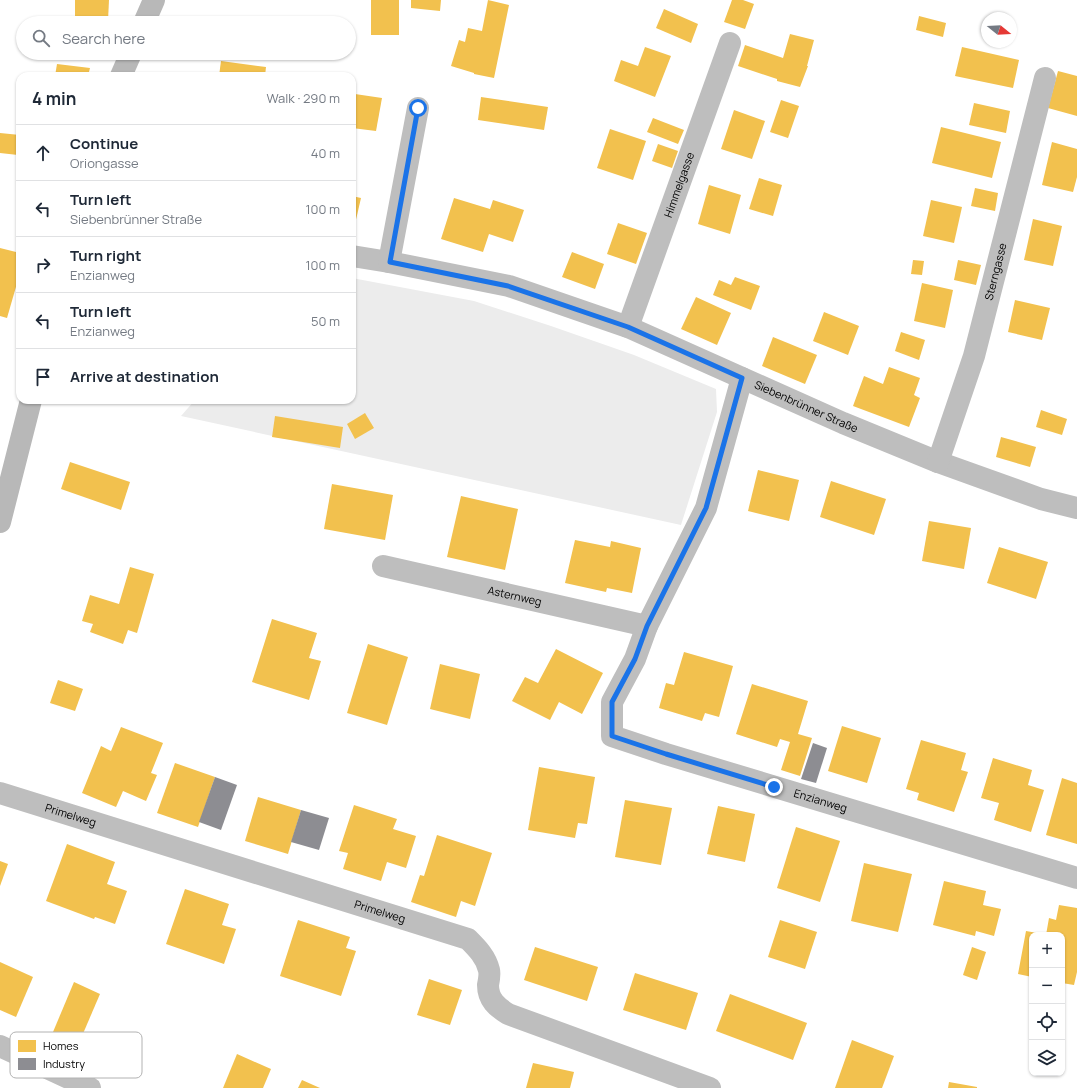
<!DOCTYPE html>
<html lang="en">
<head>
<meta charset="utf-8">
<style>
	body { margin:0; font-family:Manrope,sans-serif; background:#f6f6f7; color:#1f2937 }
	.controls { position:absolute; right:12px; bottom:12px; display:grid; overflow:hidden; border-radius:8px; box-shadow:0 1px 3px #0004 }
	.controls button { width:36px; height:36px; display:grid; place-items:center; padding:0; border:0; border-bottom:1px solid #e0e1e3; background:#fff; color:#1f2937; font:20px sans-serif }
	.compass { position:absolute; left:981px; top:12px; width:36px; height:36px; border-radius:50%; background:#fff; box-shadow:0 1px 3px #0004; rotate:108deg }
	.stop { position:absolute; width:12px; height:12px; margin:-9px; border:3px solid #1a73e8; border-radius:50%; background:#fff }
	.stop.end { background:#1a73e8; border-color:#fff; box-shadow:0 1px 4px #0008 }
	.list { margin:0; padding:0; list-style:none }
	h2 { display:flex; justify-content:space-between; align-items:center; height:52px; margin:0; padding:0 16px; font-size:17px }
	h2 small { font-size:13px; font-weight:400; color:#747a83 }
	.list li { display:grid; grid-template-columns:26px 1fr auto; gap:12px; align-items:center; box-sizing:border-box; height:56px; padding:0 16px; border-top:1px solid #e0e1e3 }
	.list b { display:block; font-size:15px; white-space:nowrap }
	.list p { margin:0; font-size:13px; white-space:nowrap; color:#747a83 }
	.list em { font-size:13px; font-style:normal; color:#747a83 }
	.icon { flex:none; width:22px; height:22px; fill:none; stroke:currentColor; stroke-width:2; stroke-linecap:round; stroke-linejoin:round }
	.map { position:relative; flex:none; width:1077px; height:1088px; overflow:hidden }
	.search { position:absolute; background:#fff; box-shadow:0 1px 3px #0004; left:16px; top:16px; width:340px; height:44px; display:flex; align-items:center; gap:10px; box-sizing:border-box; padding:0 14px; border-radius:22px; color:#747a83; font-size:15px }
	.panel { position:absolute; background:#fff; box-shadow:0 1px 3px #0004; left:16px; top:72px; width:340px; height:332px; border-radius:12px }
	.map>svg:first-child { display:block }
</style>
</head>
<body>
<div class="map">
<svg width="1077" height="1088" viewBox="0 0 1077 1088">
	<rect width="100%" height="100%" fill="#fff"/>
	<polygon fill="#ececec" points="352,278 474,301 551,326 634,355 716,389 717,412 681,525 181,416 195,400 352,400"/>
	<g fill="#f2c14e">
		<polygon points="75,0 109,0 108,21 75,20"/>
		<rect x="371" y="0" width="28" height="35"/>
		<polygon points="411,0 441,0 440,11 411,8"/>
		<polygon points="488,0 509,5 494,78 474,74 474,73 451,66 459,40 465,42 468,28 482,31"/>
		<polygon points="732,0 743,0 754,4 745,29 724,22"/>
		<polygon points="664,9 698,24 691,43 656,28"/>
		<polygon points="919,16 946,23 943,37 916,30"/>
		<polygon points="790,34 814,40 807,66 808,66 800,87 777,81 777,79 738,66 745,45 783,58"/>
		<polygon points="645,47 671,56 655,97 614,81 621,60 638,66"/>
		<polygon points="962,47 1019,60 1013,88 955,76"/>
		<polygon points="221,61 266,67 265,76 219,76"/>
		<polygon points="57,64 90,68 88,76 55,76"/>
		<polygon points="1058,71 1077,76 1077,116 1048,108"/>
		<polygon points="355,94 382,98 376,131 352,128 352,111"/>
		<polygon points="481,97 548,107 544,130 478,120"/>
		<polygon points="781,100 799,106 788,138 770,132"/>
		<polygon points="974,103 1010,111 1006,133 969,125"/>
		<polygon points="734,110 765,121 752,159 721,149"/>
		<polygon points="653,118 684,130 678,144 647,132"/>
		<polygon points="941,127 1001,142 992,178 932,163"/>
		<polygon points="610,129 646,141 633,180 597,168"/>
		<polygon points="0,133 20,135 18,155 0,153"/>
		<polygon points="1052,142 1077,149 1077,177 1073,192 1042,185"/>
		<polygon points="658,144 678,151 672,168 652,161"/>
		<polygon points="759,178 782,185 773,216 749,209"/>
		<polygon points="709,185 741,195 730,234 698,224"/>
		<polygon points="975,188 998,193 995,211 971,206"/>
		<polygon points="352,196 361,198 355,224 352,223"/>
		<polygon points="454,198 490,209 493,200 524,210 513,242 489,234 483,252 441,239"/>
		<polygon points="931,200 962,207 954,243 923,236"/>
		<polygon points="1033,219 1062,226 1053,266 1024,260"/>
		<polygon points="618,223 647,233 636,264 607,254"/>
		<polygon points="0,248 20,253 20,273 7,318 0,316"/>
		<polygon points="572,252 604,264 595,289 562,277"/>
		<polygon points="913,260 924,261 922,275 911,274"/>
		<polygon points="958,260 981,265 976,285 954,280"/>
		<polygon points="735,277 760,286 751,310 713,295 719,280 731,285"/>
		<polygon points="922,283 953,290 945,328 914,321"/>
		<polygon points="696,297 731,313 717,345 681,329"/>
		<polygon points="1015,300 1050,308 1042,340 1008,332"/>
		<polygon points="824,312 859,326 848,355 813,341"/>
		<polygon points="901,332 925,340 919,360 895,351"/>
		<polygon points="773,337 817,355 805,384 762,366"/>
		<polygon points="889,367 920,378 914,395 920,398 909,427 853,406 864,376 883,384"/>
		<polygon points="1041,410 1067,419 1062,435 1036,427"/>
		<polygon points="365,413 374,428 355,439 347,424"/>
		<polygon points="275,416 343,427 340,448 272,437"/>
		<polygon points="1001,437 1036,447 1030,467 996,457"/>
		<polygon points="70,462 130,482 121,510 61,489"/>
		<polygon points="758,470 799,480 789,521 748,511"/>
		<polygon points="831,481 886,499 874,535 820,517"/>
		<polygon points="332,484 393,495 385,540 324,529"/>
		<polygon points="461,496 518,509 505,570 447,557"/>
		<polygon points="929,521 971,528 964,569 922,561"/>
		<polygon points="575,540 610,547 611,541 641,548 632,593 607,588 606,592 565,583"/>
		<polygon points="999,547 1048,562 1036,599 987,583"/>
		<polygon points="130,567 154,574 137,633 128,630 123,644 90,632 93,624 82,621 90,595 119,604"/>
		<polygon points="272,619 317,633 309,658 321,661 309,700 252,682"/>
		<polygon points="368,644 408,657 387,725 347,713"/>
		<polygon points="556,649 603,673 582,714 559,702 550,720 512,701 525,677 538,683"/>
		<polygon points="684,652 733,666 719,717 705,713 702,721 659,708 666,683 674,685"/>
		<polygon points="440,664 480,674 470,719 430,709"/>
		<polygon points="58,680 83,689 75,711 50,703"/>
		<polygon points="752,684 808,701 798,734 812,738 800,776 781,770 790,742 780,739 777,747 736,734"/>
		<polygon points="842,726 881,738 867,783 828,771"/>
		<polygon points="121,727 163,743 151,773 157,775 146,801 123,791 116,807 82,793 101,746 111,751"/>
		<polygon points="921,740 966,753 961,770 968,772 954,812 917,800 919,793 906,789"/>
		<polygon points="993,758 1032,770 1028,785 1044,790 1031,832 994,820 999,803 981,798"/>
		<polygon points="175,763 215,777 198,827 157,813"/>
		<polygon points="539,767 595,777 587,824 578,823 575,838 528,830"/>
		<polygon points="1062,778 1077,783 1077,844 1046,835"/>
		<polygon points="258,797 301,810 288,854 245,841"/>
		<polygon points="625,800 672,808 661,865 615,857"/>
		<polygon points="354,805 397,819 393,829 416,836 406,868 387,862 381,881 343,869 348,853 339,851"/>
		<polygon points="718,806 755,814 745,862 707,854"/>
		<polygon points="796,827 840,841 820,902 777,888"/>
		<polygon points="437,835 492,853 475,906 461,901 456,917 411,902 420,875 424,876"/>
		<polygon points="67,844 115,862 107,884 127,891 115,924 95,917 94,919 46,901"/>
		<polygon points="0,861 8,864 0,886"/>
		<polygon points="864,863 912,874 898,932 851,921"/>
		<polygon points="944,881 986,891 983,905 1001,909 994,936 976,931 975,936 933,925"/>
		<polygon points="185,889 229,904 222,925 236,929 224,964 166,944"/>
		<polygon points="1059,905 1077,908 1077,972 1074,985 1062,983 1062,935 1046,935 1049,918 1056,920"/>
		<polygon points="298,920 350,937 346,948 356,951 341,996 280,976"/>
		<polygon points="780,920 817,932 805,969 768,957"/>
		<polygon points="1026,931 1043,934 1032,935 1032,977 1018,974"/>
		<polygon points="535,947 598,967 587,1001 524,980"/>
		<polygon points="972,947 986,952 977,980 963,975"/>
		<polygon points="0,962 33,977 16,1017 0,1010"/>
		<polygon points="635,973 698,993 686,1030 623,1010"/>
		<polygon points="429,979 462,990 450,1025 417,1015"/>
		<polygon points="74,982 100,994 79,1043 53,1032"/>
		<polygon points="730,994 807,1023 793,1060 716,1031"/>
		<polygon points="852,1040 894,1056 882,1088 835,1088"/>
		<polygon points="237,1054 271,1069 263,1088 223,1088"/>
		<polygon points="533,1063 574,1072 570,1088 526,1088"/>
		<polygon points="302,1080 320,1088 298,1088"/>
		<polygon points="949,1082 977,1087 977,1088 948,1088"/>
	</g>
	<g fill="#8d8d92">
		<polygon points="813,743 827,748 816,783 801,779"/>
		<polygon points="215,777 237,785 221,830 199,822"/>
		<polygon points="301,810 329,818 319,850 291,842"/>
	</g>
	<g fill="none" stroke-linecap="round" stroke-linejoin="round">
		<g stroke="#bebebe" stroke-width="22">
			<path id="s1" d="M352,256L389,262L509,286L628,327L843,423L938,462L1041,499L1077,508"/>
			<polyline points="389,262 418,108"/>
			<path id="s2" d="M628,327L730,43"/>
			<path id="s3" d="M742,378L706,508L647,626L635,659L612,702V736L666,754L1077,878"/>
			<path id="s4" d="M938,462L974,356L1045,78"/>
			<path id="s5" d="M383,566L647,626"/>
			<path id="s6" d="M0,793L468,939C477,948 486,957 489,970C490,974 489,980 488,985C488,1000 497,1007 508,1014L710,1088"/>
			<polyline points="0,1046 90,1088"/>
		</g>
		<g stroke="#b8b8b8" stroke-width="22">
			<polyline points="144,23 154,0"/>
			<polyline points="121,76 131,53"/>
			<polyline points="0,522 31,400"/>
		</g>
	</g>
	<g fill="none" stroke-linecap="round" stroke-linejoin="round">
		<polyline stroke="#1a73e8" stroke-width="5" points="418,108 390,262 508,286 628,327 742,378 706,508 647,626 635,659 612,702 612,736 666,754 774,787"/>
	</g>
	<g text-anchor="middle" stroke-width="4" stroke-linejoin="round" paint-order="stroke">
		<g font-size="11" fill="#000" stroke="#fff">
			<text dy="4" stroke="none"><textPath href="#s2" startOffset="151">Himmelgasse</textPath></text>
			<text dy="4" stroke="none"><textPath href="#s4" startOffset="199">Sterngasse</textPath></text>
			<text dy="4" stroke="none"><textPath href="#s1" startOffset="481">Siebenbrünner Straße</textPath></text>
			<text dy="4" stroke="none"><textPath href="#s5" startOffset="135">Asternweg</textPath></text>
			<text dy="4" stroke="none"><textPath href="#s3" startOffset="603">Enzianweg</textPath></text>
			<text dy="4" stroke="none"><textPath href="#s6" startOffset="74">Primelweg</textPath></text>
			<text dy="4" stroke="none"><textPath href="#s6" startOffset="398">Primelweg</textPath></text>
		</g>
	</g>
	<rect x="10" y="1032" width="132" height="46" rx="6" fill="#fff" stroke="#b2b2b2" stroke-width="1"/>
	<rect x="18" y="1040" width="18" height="12" fill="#f2c14e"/>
	<rect x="18" y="1058" width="18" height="12" fill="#8d8d92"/>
	<g font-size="11" fill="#000">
		<text x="43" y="1050">Homes</text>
		<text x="43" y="1068">Industry</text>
	</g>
</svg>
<div class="controls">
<button>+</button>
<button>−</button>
<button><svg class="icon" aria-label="locate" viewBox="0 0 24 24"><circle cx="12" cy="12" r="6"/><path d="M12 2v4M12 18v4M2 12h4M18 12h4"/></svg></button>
<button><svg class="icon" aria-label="layers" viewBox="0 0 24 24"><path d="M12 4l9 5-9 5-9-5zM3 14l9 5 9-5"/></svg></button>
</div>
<svg class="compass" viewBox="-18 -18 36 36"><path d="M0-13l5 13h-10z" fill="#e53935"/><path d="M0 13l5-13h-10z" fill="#747a83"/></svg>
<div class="stop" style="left:418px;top:108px"></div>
<div class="stop end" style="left:774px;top:787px"></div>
<div class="search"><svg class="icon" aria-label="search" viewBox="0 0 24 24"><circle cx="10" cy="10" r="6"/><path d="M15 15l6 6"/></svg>Search here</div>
<section class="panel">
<h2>4 min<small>Walk · 290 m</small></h2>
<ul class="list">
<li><svg class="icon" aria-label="ahead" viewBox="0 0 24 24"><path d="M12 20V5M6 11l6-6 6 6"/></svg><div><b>Continue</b><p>Oriongasse</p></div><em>40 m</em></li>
<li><svg class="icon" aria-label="left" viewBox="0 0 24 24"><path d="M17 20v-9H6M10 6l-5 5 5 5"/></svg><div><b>Turn left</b><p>Siebenbrünner Straße</p></div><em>100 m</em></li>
<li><svg class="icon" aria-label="right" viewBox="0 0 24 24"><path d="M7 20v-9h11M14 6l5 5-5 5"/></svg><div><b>Turn right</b><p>Enzianweg</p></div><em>100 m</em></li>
<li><svg class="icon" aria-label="left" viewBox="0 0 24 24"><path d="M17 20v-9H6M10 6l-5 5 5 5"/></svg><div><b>Turn left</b><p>Enzianweg</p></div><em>50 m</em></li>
<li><svg class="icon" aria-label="arrive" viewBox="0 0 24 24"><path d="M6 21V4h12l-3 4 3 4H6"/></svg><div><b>Arrive at destination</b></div></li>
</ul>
</section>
</div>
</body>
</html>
